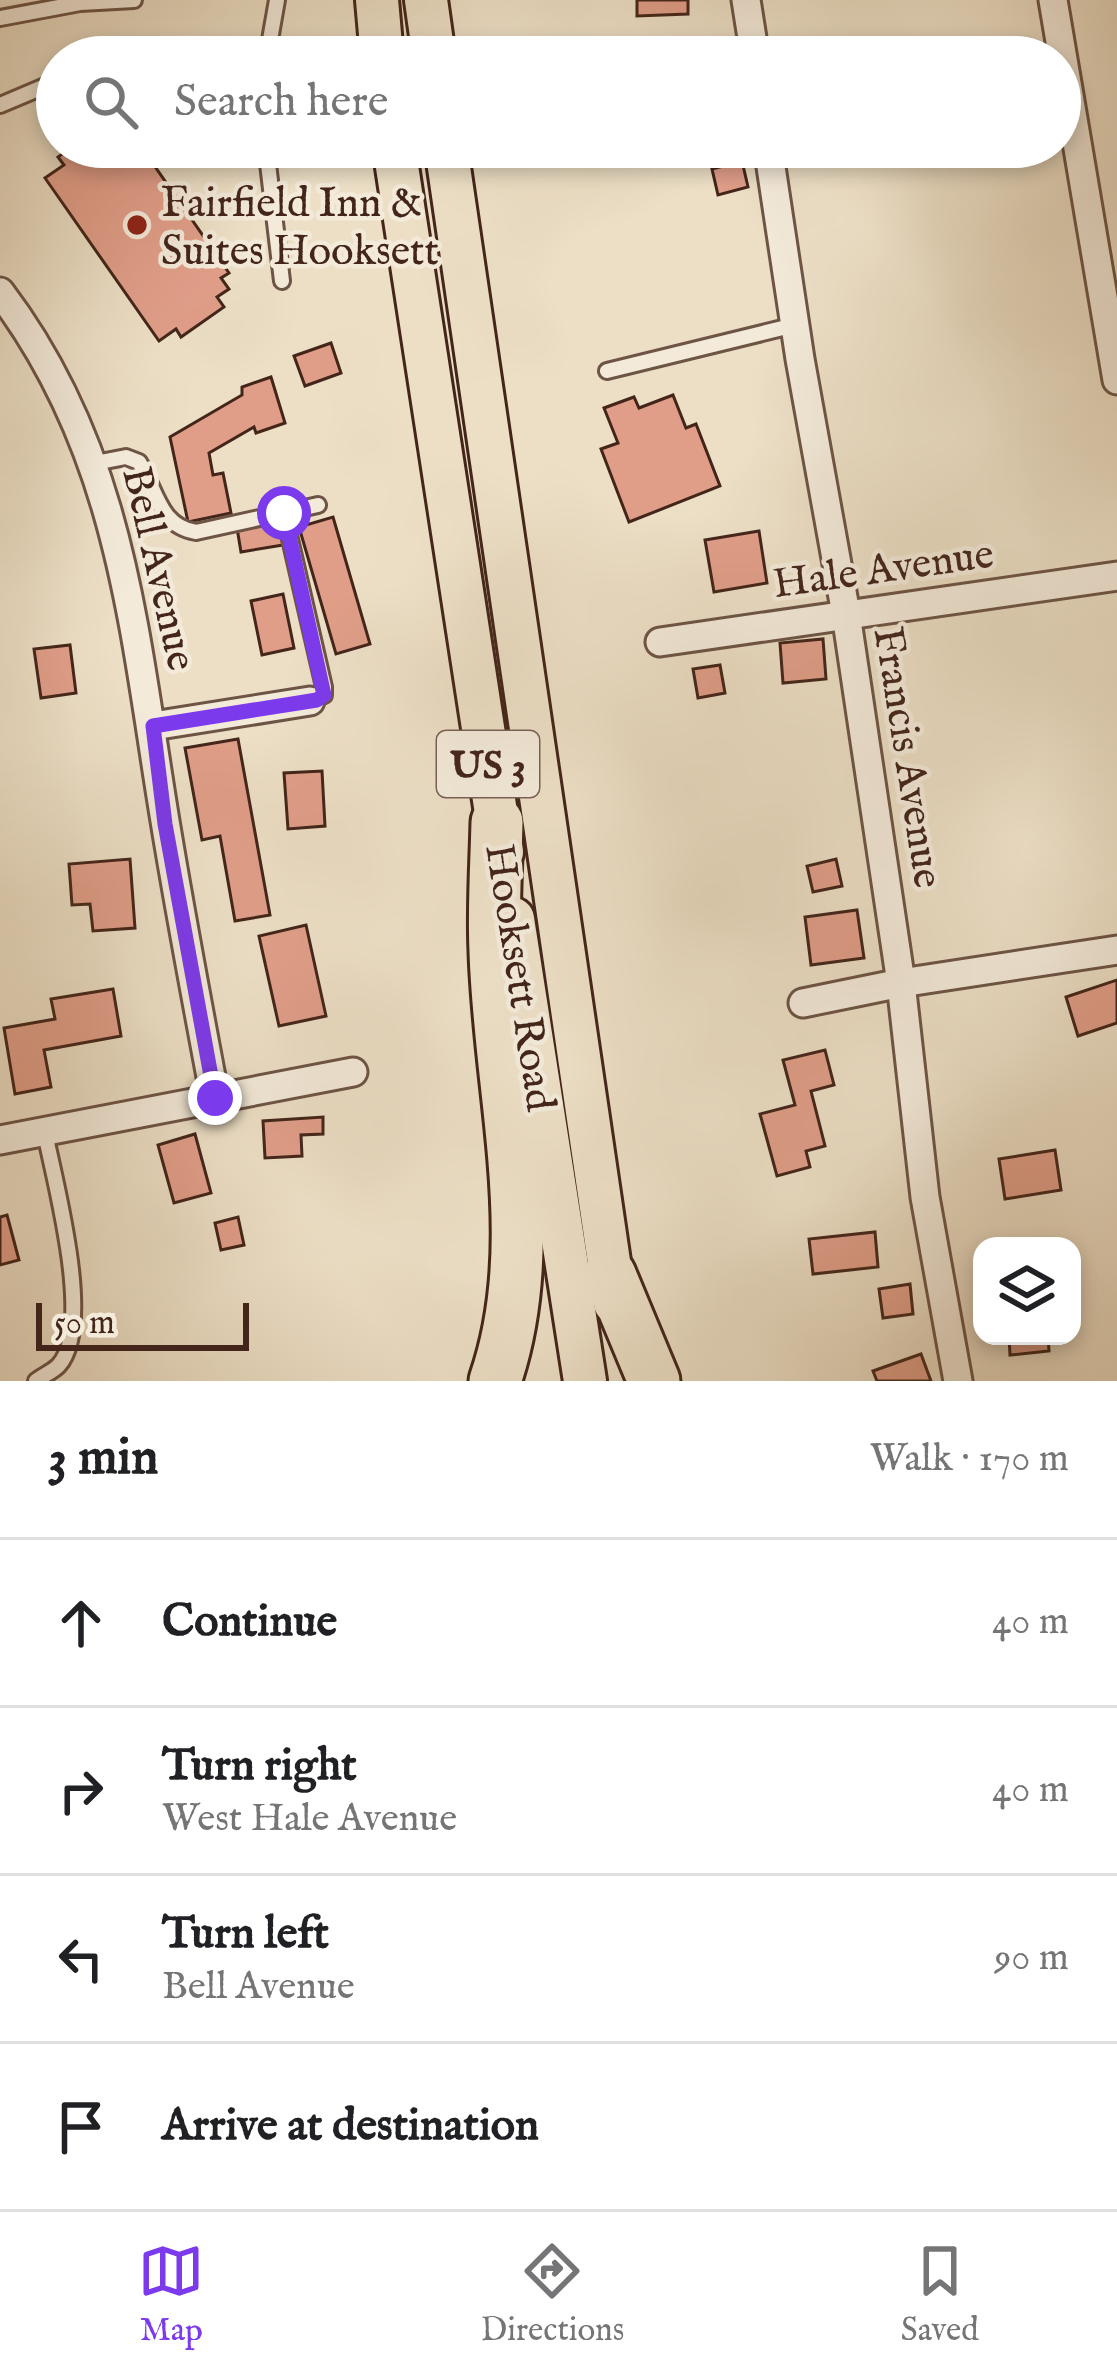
<!DOCTYPE html>
<html lang="en">
<head>
<meta charset="utf-8">
<style>
	body { margin:0; font-family:"IM FELL English",serif; background:#f6f6f6; color:#202124 }
	.controls { position:absolute; right:36px; bottom:36px; display:grid; overflow:hidden; border-radius:24px; box-shadow:0 6px 18px #0003 }
	.controls button { width:108px; height:108px; display:grid; place-items:center; padding:0; border:0; border-bottom:3px solid #e0e0e0; background:#fff; color:#202124; font:60px sans-serif }
	.scale { position:absolute; left:36px; bottom:30px; width:213px; box-sizing:border-box; padding-left:12px; border:6px solid #43251a; border-top:0; font-size:33px; line-height:42px; white-space:nowrap; color:#43251a; -webkit-text-stroke:9px #f3eada; paint-order:stroke }
	.stop { position:absolute; width:36px; height:36px; margin:-27px; border:9px solid #7c3aed; border-radius:50%; background:#fff }
	.stop.end { background:#7c3aed; border-color:#fff; box-shadow:0 3px 12px #0008 }
	.list { margin:0; padding:0; list-style:none }
	h2 { display:flex; justify-content:space-between; align-items:center; height:156px; margin:0; padding:0 48px; font-size:51px }
	h2 small { font-size:39px; font-weight:400; color:#757577 }
	.list li { display:grid; grid-template-columns:78px 1fr auto; gap:36px; align-items:center; box-sizing:border-box; height:168px; padding:0 48px; border-top:3px solid #e0e0e0 }
	.list b { display:block; font-size:45px; white-space:nowrap }
	.list p { margin:0; font-size:39px; white-space:nowrap; color:#757577 }
	.list em { font-size:39px; font-style:normal; color:#757577 }
	.icon { flex:none; width:66px; height:66px; fill:none; stroke:currentColor; stroke-width:2; stroke-linecap:round; stroke-linejoin:round }
	.map { position:relative; flex:none; width:1117px; height:1381px; overflow:hidden }
	.search { position:absolute; background:#fff; box-shadow:0 6px 18px #0003; left:36px; right:36px; top:36px; height:132px; display:flex; align-items:center; gap:30px; box-sizing:border-box; padding:0 42px; border-radius:66px; color:#757577; font-size:45px }
	.sheet { height:828px; background:#fff }
	nav { display:flex; justify-content:space-around; align-items:center; box-sizing:border-box; height:168px; border-top:3px solid #e0e0e0; background:#fff; font-size:33px; color:#757577 }
	nav a { display:grid; justify-items:center; gap:6px }
	nav .on { color:#7c3aed }
	.map>svg:first-child { display:block }
</style>
</head>
<body>
<div class="map">
<svg width="1117" height="1381" viewBox="0 0 1117 1381">
	<rect width="100%" height="100%" fill="#ecdfc6"/>
	<filter id="stains"><feTurbulence type="fractalNoise" baseFrequency=".00167" numOctaves="4"/><feColorMatrix values="0 0 0 0 .2 0 0 0 0 .09 0 0 0 0 .02 0 0 0 .5 -.17"/></filter>
	<radialGradient id="worn" r=".72"><stop offset=".6" stop-color="#630" stop-opacity="0"/><stop offset="1" stop-color="#630" stop-opacity=".3"/></radialGradient>
	<g fill="#e09e89" stroke="#43251a" stroke-width="3">
		<polygon points="637,0 688,0 688,14 637,16"/>
		<polygon points="72,147 132,147 136,153 142,148 229,273 221,278 229,289 217,297 224,307 181,337 176,329 159,341 45,178 64,165 58,157"/>
		<polygon points="742,161 748,187 718,195 712,169"/>
		<polygon points="331,343 341,373 305,386 294,356"/>
		<polygon points="271,377 285,423 256,433 254,427 209,453 213,475 223,473 231,513 188,522 170,437 242,395 242,387"/>
		<polygon points="673,395 686,428 696,424 720,486 629,522 601,449 618,443 604,408 634,397 639,408"/>
		<polygon points="333,517 370,644 336,654 299,527"/>
		<polygon points="279,521 283,545 241,552 237,528"/>
		<polygon points="759,531 767,583 714,592 705,540"/>
		<polygon points="283,594 294,648 262,655 251,601"/>
		<polygon points="823,639 826,679 783,683 780,643"/>
		<polygon points="70,645 76,693 41,698 34,649"/>
		<polygon points="720,665 725,693 698,698 693,669"/>
		<polygon points="238,739 270,915 235,921 220,836 202,840 185,748"/>
		<polygon points="322,771 325,826 288,829 284,773"/>
		<polygon points="130,859 135,928 93,931 90,904 72,905 69,864"/>
		<polygon points="836,859 842,886 813,892 807,866"/>
		<polygon points="857,910 864,958 811,965 805,917"/>
		<polygon points="306,925 326,1016 279,1026 259,936"/>
		<polygon points="1117,980 1117,1023 1078,1036 1066,997"/>
		<polygon points="113,989 121,1036 44,1050 51,1087 15,1094 4,1028 55,1019 51,999"/>
		<polygon points="825,1050 834,1085 811,1091 825,1146 806,1151 810,1167 777,1176 760,1114 795,1105 783,1060"/>
		<polygon points="323,1117 323,1134 301,1135 302,1156 265,1158 263,1121"/>
		<polygon points="195,1134 211,1193 174,1203 158,1145"/>
		<polygon points="1055,1150 1061,1190 1005,1199 999,1159"/>
		<polygon points="7,1215 19,1260 0,1265 0,1217"/>
		<polygon points="238,1217 244,1245 221,1250 215,1223"/>
		<polygon points="875,1232 878,1267 813,1274 809,1239"/>
		<polygon points="910,1284 913,1314 883,1318 879,1289"/>
		<polygon points="1009,1336 1048,1336 1049,1351 1010,1355"/>
		<polygon points="921,1354 931,1381 877,1381 873,1371"/>
	</g>
	<g fill="none" stroke-linecap="round" stroke-linejoin="round">
		<defs>
			<g id="lane">
				<polyline points="0,18 80,3 134,0"/>
				<polyline points="267,57 277,0"/>
				<polyline points="0,105 57,81"/>
				<polyline points="266,147 282,281"/>
				<polyline points="607,371 795,325"/>
				<path d="M95,463L126,457L139,462C157,491 159,526 196,532L318,505"/>
				<polyline points="284,513 324,687 324,695 310,701"/>
				<path d="M36,1381C42,1376 54,1371 59,1365C94,1325 55,1183 45,1133"/>
			</g>
			<g id="street">
				<polyline points="746,0 755,57"/>
				<polyline points="1053,0 1117,380"/>
				<polyline points="768,147 800,359 846,614 901,983 925,1197 958,1381"/>
				<path d="M0,292C123,454 134,635 166,827C181,918 198,1008 215,1098"/>
				<polyline points="660,642 1117,576"/>
				<polyline points="153,726 310,701"/>
				<polyline points="803,1003 901,983 1117,950"/>
				<polyline points="0,1140 353,1072"/>
			</g>
			<g id="primary">
				<polyline points="377,0 382,57"/>
				<polyline points="426,0 434,57"/>
				<polyline points="394,147 502,852"/>
				<polyline points="446,147 615,1303"/>
				<polyline points="513,919 585,1381"/>
			</g>
			<g id="highway">
				<polyline points="610,1275 654,1381"/>
				<path d="M495,1381C543,1242 499,1094 495,951C493,908 496,865 497,822"/>
			</g>
		</defs>
		<use href="#lane" stroke="#6d5445" stroke-width="20"/>
		<use href="#street" stroke="#6d5445" stroke-width="33"/>
		<use href="#primary" stroke="#43251a" stroke-width="48"/>
		<use href="#highway" stroke="#43251a" stroke-width="57"/>
		<use href="#lane" stroke="#f3eada" stroke-width="14"/>
		<use href="#street" stroke="#f3eada" stroke-width="27"/>
		<use href="#primary" stroke="#ecdfc6" stroke-width="42"/>
		<use href="#highway" stroke="#ecdfc6" stroke-width="51"/>
	</g>
	<g fill="none" stroke-linecap="round" stroke-linejoin="round">
		<polyline stroke="#7c3aed" stroke-width="15" points="215,1098 165,824 153,726 317,700 324,695 284,513"/>
	</g>
	<circle fill="#8f2418" stroke="#f3eada" stroke-width="4.5" cx="137" cy="225" r="12"/>
	<g text-anchor="middle" stroke-width="9" stroke-linejoin="round" paint-order="stroke">
		<rect fill="#f3eada" stroke="#786054" stroke-width="3" x="437" y="731" width="102" height="66" rx="9"/>
		<g font-size="39" font-weight="bold" fill="#43251a">
			<text x="488" y="778">US 3</text>
		</g>
		<g font-size="42" fill="#43251a" stroke="#f3eada" text-anchor="start">
			<text x="161" y="216">Fairfield Inn &amp;<tspan x="161" dy="48">Suites Hooksett</tspan></text>
		</g>
		<g font-size="42" fill="#43251a" stroke="#f3eada">
			<text transform="translate(883 567) rotate(-8)" y="15">Hale Avenue</text>
			<text transform="translate(161 568) rotate(77)" y="15">Bell Avenue</text>
			<text transform="translate(910 757) rotate(81)" y="15">Francis Avenue</text>
			<text transform="translate(522 977) rotate(81)" y="15">Hooksett Road</text>
		</g>
	</g>
	<rect width="100%" height="100%" filter="url(#stains)"/>
	<rect width="100%" height="100%" fill="url(#worn)"/>
</svg>
<div class="controls">
<button><svg class="icon" aria-label="layers" viewBox="0 0 24 24"><path d="M12 4l9 5-9 5-9-5zM3 14l9 5 9-5"/></svg></button>
</div>
<div class="scale">50 m</div>
<div class="stop" style="left:284px;top:513px"></div>
<div class="stop end" style="left:215px;top:1098px"></div>
<div class="search"><svg class="icon" aria-label="search" viewBox="0 0 24 24"><circle cx="10" cy="10" r="6"/><path d="M15 15l6 6"/></svg>Search here</div>
</div>
<section class="sheet">
<h2>3 min<small>Walk · 170 m</small></h2>
<ul class="list">
<li><svg class="icon" aria-label="ahead" viewBox="0 0 24 24"><path d="M12 20V5M6 11l6-6 6 6"/></svg><div><b>Continue</b></div><em>40 m</em></li>
<li><svg class="icon" aria-label="right" viewBox="0 0 24 24"><path d="M7 20v-9h11M14 6l5 5-5 5"/></svg><div><b>Turn right</b><p>West Hale Avenue</p></div><em>40 m</em></li>
<li><svg class="icon" aria-label="left" viewBox="0 0 24 24"><path d="M17 20v-9H6M10 6l-5 5 5 5"/></svg><div><b>Turn left</b><p>Bell Avenue</p></div><em>90 m</em></li>
<li><svg class="icon" aria-label="arrive" viewBox="0 0 24 24"><path d="M6 21V4h12l-3 4 3 4H6"/></svg><div><b>Arrive at destination</b></div></li>
</ul>
</section>
<nav>
<a class="on"><svg class="icon" aria-label="map" viewBox="0 0 24 24"><path d="M3 6l6-2 6 2 6-2v14l-6 2-6-2-6 2zM9 4v14M15 6v14"/></svg>Map</a>
<a><svg class="icon" aria-label="directions" viewBox="0 0 24 24"><path d="M12 3l9 9-9 9-9-9zM9 14v-3h6M13 9l2 2-2 2"/></svg>Directions</a>
<a><svg class="icon" aria-label="saved" viewBox="0 0 24 24"><path d="M7 4h10v16l-5-4-5 4z"/></svg>Saved</a>
</nav>
</body>
</html>
